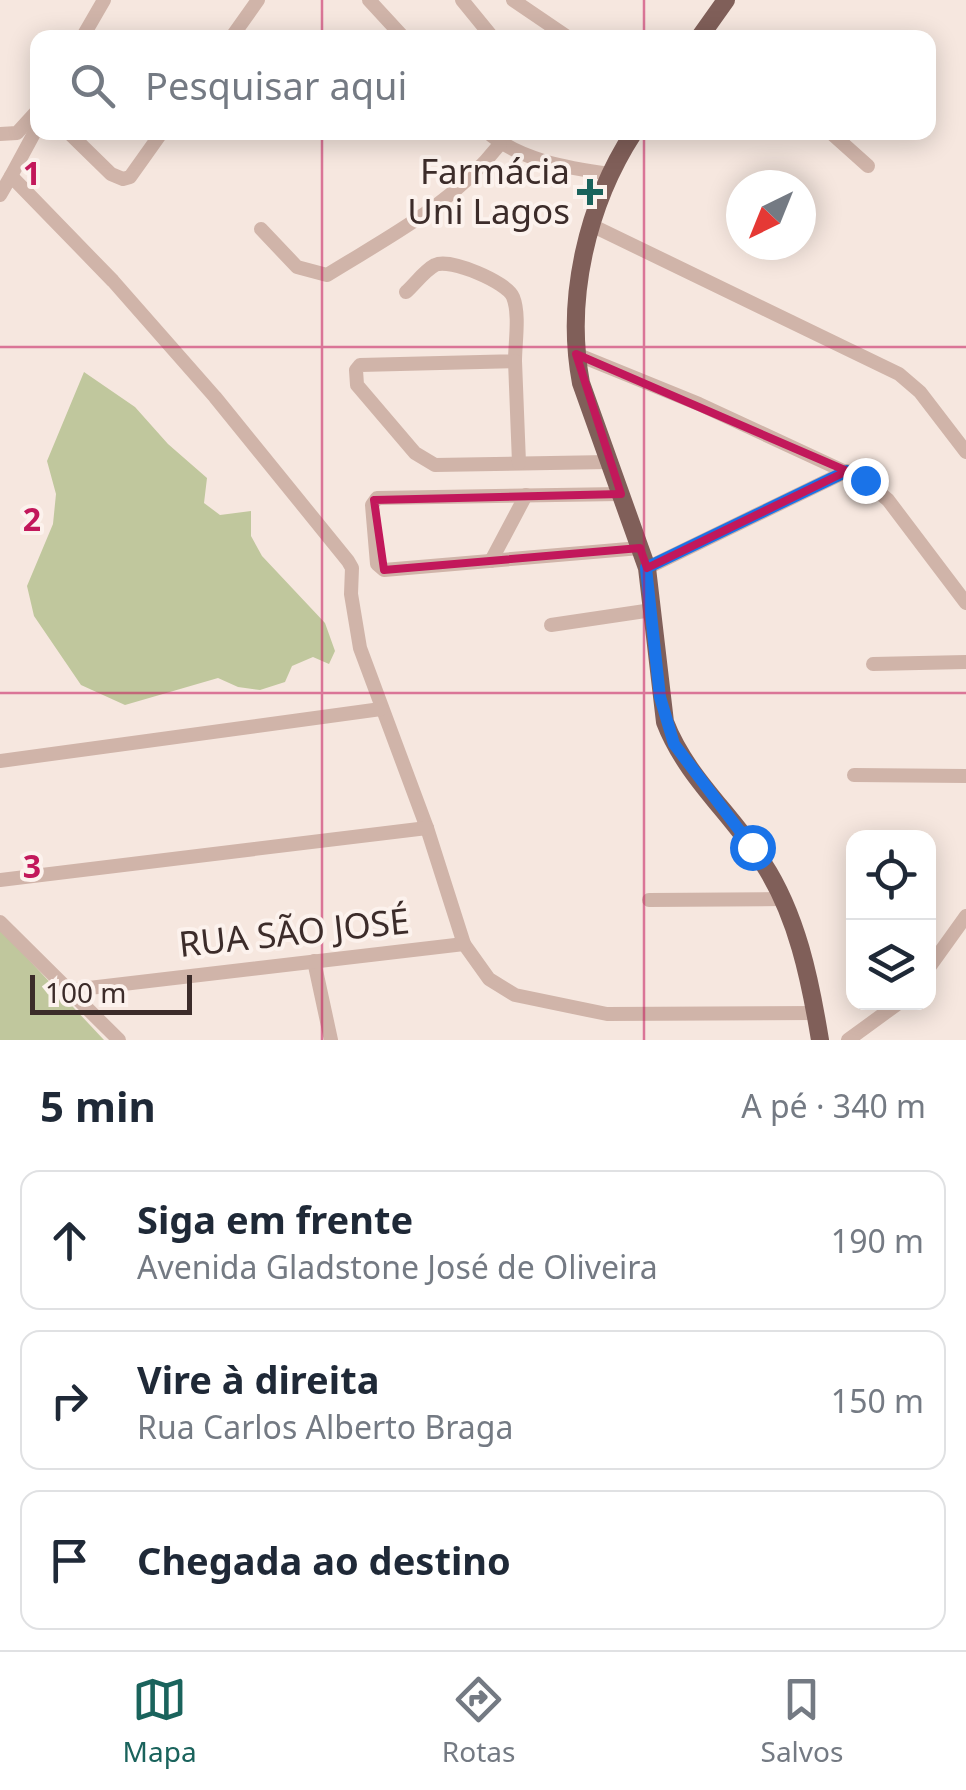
<!DOCTYPE html>
<html lang="pt">
<head>
<meta charset="utf-8">
<style>
	body { margin:0; font-family:"Noto Sans",sans-serif; background:#f6f6f7; color:#1f2937 }
	.controls { position:absolute; right:30px; bottom:30px; display:grid; overflow:hidden; border-radius:20px; box-shadow:0 5px 25px #0003 }
	.controls button { width:90px; height:90px; display:grid; place-items:center; padding:0; border:0; border-bottom:2px solid #e0e1e3; background:#fff; color:#1f2937; font:50px sans-serif }
	.compass { position:absolute; left:726px; top:170px; width:90px; height:90px; border-radius:50%; background:#fff; box-shadow:0 5px 25px #0003; rotate:223deg }
	.scale { position:absolute; left:30px; bottom:25px; width:162px; box-sizing:border-box; padding-left:10px; border:5px solid #3c2c2a; border-top:0; font-size:28px; line-height:35px; white-space:nowrap; color:#3c2c2a; -webkit-text-stroke:8px #fcf2ed; paint-order:stroke }
	.stop { position:absolute; width:30px; height:30px; margin:-22px; border:8px solid #1a73e8; border-radius:50%; background:#fff }
	.stop.end { background:#1a73e8; border-color:#fff; box-shadow:0 2px 10px #0008 }
	.list { margin:0; padding:0; list-style:none }
	h2 { display:flex; justify-content:space-between; align-items:center; height:130px; margin:0; padding:0 40px; font-size:42px }
	h2 small { font-size:32px; font-weight:400; color:#747a83 }
	.list li { display:grid; grid-template-columns:65px 1fr auto; gap:30px; align-items:center; box-sizing:border-box; height:140px; margin:0 20px 20px; padding:0 20px; border:2px solid #e0e1e3; border-radius:20px }
	.list b { display:block; font-size:38px; white-space:nowrap }
	.list p { margin:0; font-size:32px; white-space:nowrap; color:#747a83 }
	.list em { font-size:32px; font-style:normal; color:#747a83 }
	.icon { flex:none; width:55px; height:55px; fill:none; stroke:currentColor; stroke-width:2; stroke-linecap:round; stroke-linejoin:round }
	.map { position:relative; flex:none; width:966px; height:1040px; overflow:hidden }
	.search { position:absolute; background:#fff; box-shadow:0 5px 25px #0003; left:30px; right:30px; top:30px; height:110px; display:flex; align-items:center; gap:25px; box-sizing:border-box; padding:0 35px; border-radius:20px; color:#747a83; font-size:38px }
	.sheet { height:610px; background:#fff }
	nav { display:flex; justify-content:space-around; align-items:center; box-sizing:border-box; height:140px; border-top:2px solid #e0e1e3; background:#fff; font-size:28px; color:#747a83 }
	nav a { display:grid; justify-items:center; gap:5px }
	nav .on { color:#1a635c }
	.map>svg:first-child { display:block }
</style>
</head>
<body>
<div class="map">
<svg width="966" height="1040" viewBox="0 0 966 1040">
	<rect width="100%" height="100%" fill="#f6e7df"/>
	<g fill="#c0c79d">
		<polygon points="84,372 135,407 168,444 207,478 204,503 220,515 251,511 251,536 262,556 325,623 335,651 329,664 313,657 292,666 285,682 260,690 238,687 218,678 125,705 81,685 34,616 27,586 53,524 56,494 47,461"/>
		<polygon points="0,929 104,1040 0,1040"/>
	</g>
	<g fill="none" stroke-linecap="round" stroke-linejoin="round">
		<g stroke="#d0b4a9" stroke-width="14">
			<polyline points="369,0 404,38"/>
			<polyline points="462,0 493,38"/>
			<polyline points="513,0 569,38"/>
			<polyline points="82,38 104,0"/>
			<polyline points="231,38 258,0"/>
			<polyline points="68,132 111,174 123,179 130,177 162,132"/>
			<path d="M487,132C521,161 568,168 611,174"/>
			<polyline points="830,132 868,166"/>
			<polyline points="0,134 17,133 38,110"/>
			<polyline points="11,176 38,126"/>
			<polyline points="0,195 11,176 113,281 215,397 348,561 352,568 351,594 360,648 427,828 464,944 489,979 515,995 607,1014 816,1013"/>
			<polyline points="591,225 899,374 920,392 966,452"/>
			<path d="M261,229L297,267L327,275C393,234 452,205 500,144"/>
			<path d="M406,292C415,284 424,271 435,265C450,258 507,282 513,297C520,314 515,343 515,361L360,365L356,370L357,385L415,453L435,465L608,462"/>
			<polyline points="576,354 699,404 865,481 888,500 966,603"/>
			<polyline points="515,361 519,463"/>
			<polyline points="620,494 377,498 372,505 377,564 384,570 640,548"/>
			<polyline points="491,561 526,495"/>
			<polyline points="647,568 847,471"/>
			<polyline points="551,625 652,610"/>
			<polyline points="873,664 966,662"/>
			<polyline points="0,761 381,709"/>
			<polyline points="854,775 966,776"/>
			<polyline points="0,880 427,828"/>
			<polyline points="649,900 783,899"/>
			<polyline points="0,922 119,1040"/>
			<polyline points="314,961 331,1040"/>
			<polyline points="928,969 966,916"/>
			<polyline points="72,990 464,944"/>
			<polyline points="848,1040 900,1002"/>
		</g>
		<g stroke="#805f59" stroke-width="18">
			<polyline points="699,38 726,0"/>
			<path d="M634,132C587,204 565,299 581,383L647,568L665,722C686,777 732,814 763,863C797,915 810,979 820,1040"/>
		</g>
	</g>
	<g fill="none" stroke-linecap="round" stroke-linejoin="round">
		<polyline stroke="#1a73e8" stroke-width="12" points="752,847 674,744 660,697 646,568 847,471 865,480"/>
	</g>
	<path fill="none" stroke="#c2185b" stroke-width="8" stroke-linejoin="round" d="M576,354L847,471L647,568L640,548L384,570L374,500L621,494Z"/>
	<path fill="none" stroke="#c2185b" stroke-width="2.5" stroke-opacity="0.55" d="M322,0V38M644,0V38M322,132V1040M644,132V1040M0,347H966M0,693H966"/>
	<path fill="#1a635c" stroke="#fcf2ed" stroke-width="4" d="M585 177h10v10h10v10h-10v10h-10v-10h-10v-10h10z"/>
	<g text-anchor="middle" stroke-width="8" stroke-linejoin="round" paint-order="stroke">
		<g font-size="35" fill="#3c2c2a" stroke="#fcf2ed" text-anchor="end">
			<text x="570" y="184">Farmácia<tspan x="570" dy="40">Uni Lagos</tspan></text>
		</g>
		<g font-size="35" fill="#3c2c2a" stroke="#fcf2ed">
			<text transform="translate(294 933) rotate(-6)" y="12">RUA SÃO JOSÉ</text>
		</g>
	</g>
	<g font-size="32" text-anchor="middle" font-weight="bold" fill="#c2185b" stroke="#fcf2ed" stroke-width="8" stroke-linejoin="round" paint-order="stroke">
		<text x="32" y="185">1</text>
		<text x="32" y="531">2</text>
		<text x="32" y="878">3</text>
	</g>
</svg>
<div class="controls">
<button><svg class="icon" aria-label="locate" viewBox="0 0 24 24"><circle cx="12" cy="12" r="6"/><path d="M12 2v4M12 18v4M2 12h4M18 12h4"/></svg></button>
<button><svg class="icon" aria-label="layers" viewBox="0 0 24 24"><path d="M12 4l9 5-9 5-9-5zM3 14l9 5 9-5"/></svg></button>
</div>
<svg class="compass" viewBox="-18 -18 36 36"><path d="M0-13l5 13h-10z" fill="#e53935"/><path d="M0 13l5-13h-10z" fill="#747a83"/></svg>
<div class="scale">100 m</div>
<div class="stop" style="left:752px;top:847px"></div>
<div class="stop end" style="left:865px;top:480px"></div>
<div class="search"><svg class="icon" aria-label="search" viewBox="0 0 24 24"><circle cx="10" cy="10" r="6"/><path d="M15 15l6 6"/></svg>Pesquisar aqui</div>
</div>
<section class="sheet">
<h2>5 min<small>A pé · 340 m</small></h2>
<ul class="list">
<li><svg class="icon" aria-label="ahead" viewBox="0 0 24 24"><path d="M12 20V5M6 11l6-6 6 6"/></svg><div><b>Siga em frente</b><p>Avenida Gladstone José de Oliveira</p></div><em>190 m</em></li>
<li><svg class="icon" aria-label="right" viewBox="0 0 24 24"><path d="M7 20v-9h11M14 6l5 5-5 5"/></svg><div><b>Vire à direita</b><p>Rua Carlos Alberto Braga</p></div><em>150 m</em></li>
<li><svg class="icon" aria-label="arrive" viewBox="0 0 24 24"><path d="M6 21V4h12l-3 4 3 4H6"/></svg><div><b>Chegada ao destino</b></div></li>
</ul>
</section>
<nav>
<a class="on"><svg class="icon" aria-label="map" viewBox="0 0 24 24"><path d="M3 6l6-2 6 2 6-2v14l-6 2-6-2-6 2zM9 4v14M15 6v14"/></svg>Mapa</a>
<a><svg class="icon" aria-label="directions" viewBox="0 0 24 24"><path d="M12 3l9 9-9 9-9-9zM9 14v-3h6M13 9l2 2-2 2"/></svg>Rotas</a>
<a><svg class="icon" aria-label="saved" viewBox="0 0 24 24"><path d="M7 4h10v16l-5-4-5 4z"/></svg>Salvos</a>
</nav>
</body>
</html>
